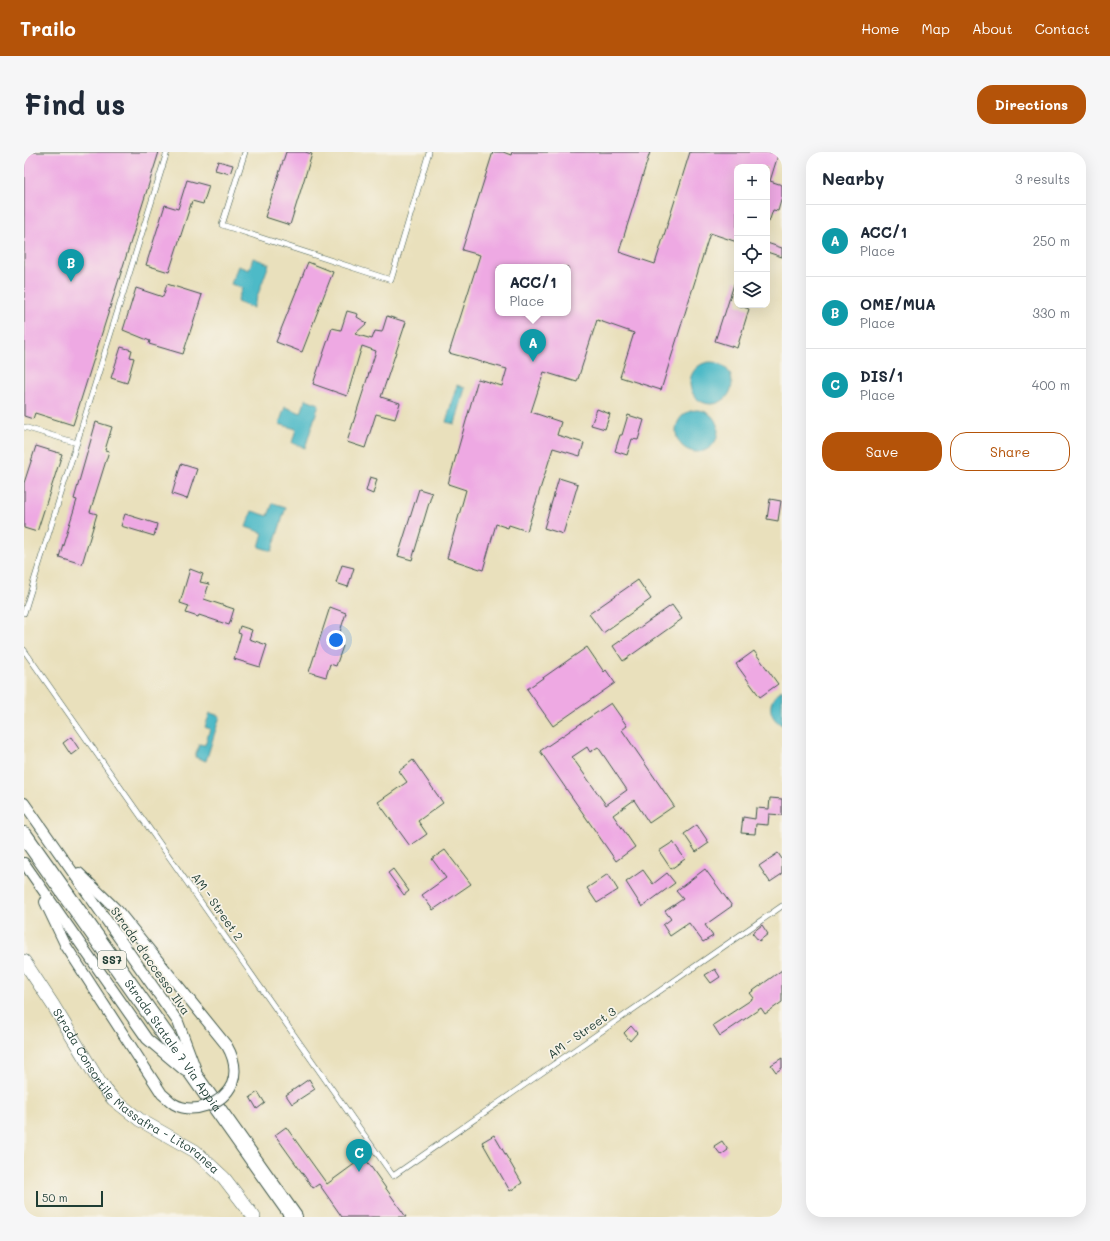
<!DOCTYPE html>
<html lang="en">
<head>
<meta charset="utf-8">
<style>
	body { margin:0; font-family:Mali,sans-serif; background:#f6f6f7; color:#1f2937 }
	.controls { position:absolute; right:12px; top:12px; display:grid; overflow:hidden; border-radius:8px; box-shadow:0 4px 16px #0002 }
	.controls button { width:36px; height:36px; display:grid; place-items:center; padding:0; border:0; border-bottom:1px solid #e0e1e3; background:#fff; color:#1f2937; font:20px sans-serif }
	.scale { position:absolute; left:12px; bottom:10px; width:67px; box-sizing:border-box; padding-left:4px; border:2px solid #1f3d34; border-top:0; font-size:11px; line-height:14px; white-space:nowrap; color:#1f3d34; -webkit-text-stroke:3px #f7f3e8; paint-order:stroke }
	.you { position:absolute; left:312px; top:488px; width:14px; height:14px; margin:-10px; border:3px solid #fff; border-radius:50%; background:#1a73e8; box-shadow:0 0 0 6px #1a73e833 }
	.badge { display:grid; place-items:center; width:26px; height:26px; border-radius:50%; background:#b45309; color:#fff; font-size:13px; font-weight:700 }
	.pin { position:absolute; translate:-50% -33px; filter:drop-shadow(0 1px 2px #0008) }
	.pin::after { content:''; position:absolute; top:21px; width:14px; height:12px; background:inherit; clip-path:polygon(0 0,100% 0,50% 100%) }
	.popup { position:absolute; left:471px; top:112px; width:76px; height:52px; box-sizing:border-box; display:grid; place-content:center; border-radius:8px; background:#fff; filter:drop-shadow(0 1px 3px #0005); font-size:13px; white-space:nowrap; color:#747a83 }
	.popup b { font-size:15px; color:#1f2937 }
	.popup::after { content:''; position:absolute; left:50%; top:100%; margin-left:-8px; border:8px solid transparent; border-top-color:#fff }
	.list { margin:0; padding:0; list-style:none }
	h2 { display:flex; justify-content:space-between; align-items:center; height:52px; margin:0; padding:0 16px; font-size:17px }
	h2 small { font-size:13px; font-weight:400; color:#747a83 }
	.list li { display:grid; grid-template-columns:26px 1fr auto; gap:12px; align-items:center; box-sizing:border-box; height:72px; padding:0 16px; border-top:1px solid #e0e1e3 }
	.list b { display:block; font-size:15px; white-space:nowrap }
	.list p { margin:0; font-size:13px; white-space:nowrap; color:#747a83 }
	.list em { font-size:13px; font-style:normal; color:#747a83 }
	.actions { display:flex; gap:8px; padding:12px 16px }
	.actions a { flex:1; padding:9px 0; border:1px solid #b45309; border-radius:16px; text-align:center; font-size:14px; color:#b45309 }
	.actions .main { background:#b45309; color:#fff }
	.icon { flex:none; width:22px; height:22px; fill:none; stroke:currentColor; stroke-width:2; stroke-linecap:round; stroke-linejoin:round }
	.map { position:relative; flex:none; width:758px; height:1065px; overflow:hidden; border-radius:16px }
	header { display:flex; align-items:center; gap:24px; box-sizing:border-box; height:56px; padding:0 20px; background:#b45309; color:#fff }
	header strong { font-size:19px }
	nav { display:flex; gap:22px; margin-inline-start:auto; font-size:14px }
	.intro { display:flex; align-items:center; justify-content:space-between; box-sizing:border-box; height:96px; padding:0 24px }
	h1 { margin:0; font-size:28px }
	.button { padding:10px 18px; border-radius:16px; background:#b45309; color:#fff; font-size:14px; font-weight:700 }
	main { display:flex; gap:24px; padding:0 24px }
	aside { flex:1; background:#fff; border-radius:16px; box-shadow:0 4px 16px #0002 }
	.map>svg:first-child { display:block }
</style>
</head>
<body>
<header>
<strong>Trailo</strong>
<nav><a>Home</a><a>Map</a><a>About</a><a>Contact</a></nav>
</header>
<div class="intro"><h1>Find us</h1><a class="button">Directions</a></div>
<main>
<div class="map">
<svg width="758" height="1065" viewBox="0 0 758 1065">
	<rect width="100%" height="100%" fill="#f7f3e8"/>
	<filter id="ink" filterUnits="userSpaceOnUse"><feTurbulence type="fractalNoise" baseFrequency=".025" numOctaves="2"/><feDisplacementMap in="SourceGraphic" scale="8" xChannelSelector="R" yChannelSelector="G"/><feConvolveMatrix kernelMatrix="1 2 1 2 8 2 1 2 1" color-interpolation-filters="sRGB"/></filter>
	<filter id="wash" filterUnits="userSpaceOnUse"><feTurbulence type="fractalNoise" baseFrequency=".012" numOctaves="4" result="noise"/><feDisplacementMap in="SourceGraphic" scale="16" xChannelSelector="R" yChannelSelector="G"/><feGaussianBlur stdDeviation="0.9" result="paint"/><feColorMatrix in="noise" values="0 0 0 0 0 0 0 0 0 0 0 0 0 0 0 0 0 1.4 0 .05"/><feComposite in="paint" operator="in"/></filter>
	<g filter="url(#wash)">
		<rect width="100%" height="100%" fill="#e9e0bc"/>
		<g fill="#4dbac7" stroke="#367c7e">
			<polygon points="229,106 245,112 229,156 213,150 218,136 207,132 214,114 225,118"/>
			<circle cx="687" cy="231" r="21"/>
			<polygon points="433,233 441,236 431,272 422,270"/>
			<polygon points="282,247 295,252 281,296 268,291 272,277 255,272 261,255 277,261"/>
			<circle cx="673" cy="279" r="21"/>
			<polygon points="249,351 262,355 248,399 235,395 239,381 222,375 228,359 244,364"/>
			<path d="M758,538V573C743,565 743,547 758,538Z"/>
			<polygon points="186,561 196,564 182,609 171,605 175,592 181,593 186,577 181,575"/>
		</g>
		<g id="blocks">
			<g fill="#eea9e3" fill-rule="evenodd">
				<polygon points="0,0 135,0 49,273 11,261 9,267 0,264"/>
				<polygon points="262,0 281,0 288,2 266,73 241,65"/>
				<path d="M469,0H479L487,3L488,0H626L595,100L631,112L666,0H755L746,29L758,33V45L754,59L749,58L745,70H743V15H713V90L686,81L637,238L596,225L610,181L573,168L553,230L520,220L507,260L537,270L533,283L560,291L556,304L529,296L503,379L485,373L484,376L472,372L459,418L423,406L442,338L424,332L454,227L478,234L483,217L425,201L456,103L438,98ZM474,115H544V161H474Z"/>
				<polygon points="194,9 209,13 206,22 191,18"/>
				<polygon points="163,28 185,34 179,52 168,49 145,120 122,113 141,53 154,57"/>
				<polygon points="743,91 758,96 758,105 743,100"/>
				<polygon points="284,110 309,120 278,200 252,190"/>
				<polygon points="711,129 713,129 713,153 725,157 713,196 691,189 699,164 700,164"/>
				<polygon points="143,132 178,143 159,202 125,192 126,189 99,178 112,136 139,145"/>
				<polygon points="323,159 334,162 333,165 343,171 331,182 348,187 351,179 358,180 363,164 382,170 357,245 376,251 371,267 352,262 341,296 323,290 352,199 338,194 323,244 289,232 308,176 317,178"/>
				<polygon points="97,195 108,198 106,205 110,206 103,231 87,226"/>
				<polygon points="573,257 586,262 581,277 567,273"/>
				<polygon points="604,263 620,268 614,288 608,287 603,303 591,299 596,283 598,283"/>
				<polygon points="72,270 88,275 81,298 85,299 66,360 73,362 58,412 35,405 53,348 50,347"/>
				<polygon points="12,294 38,302 13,380 0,376 0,331"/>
				<polygon points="157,312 173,317 163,347 148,342"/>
				<polygon points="346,325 353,327 349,342 342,339"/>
				<polygon points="535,326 554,332 539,382 520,376"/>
				<polygon points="395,337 408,341 388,408 374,404"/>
				<polygon points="746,347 757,349 754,369 743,367"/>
				<polygon points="101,362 133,372 130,384 97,374"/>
				<polygon points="318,413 330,416 324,435 312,431"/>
				<polygon points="166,417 179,422 176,430 185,432 180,447 210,457 205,473 175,463 174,465 162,461 165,454 156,451"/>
				<polygon points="614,428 627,447 579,481 565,462"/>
				<polygon points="648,453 658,467 599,509 589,494"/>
				<polygon points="306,455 322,461 312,492 319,494 312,514 306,512 302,525 285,520"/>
				<polygon points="216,474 228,478 225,487 243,493 236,515 210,507 217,482 214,481"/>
				<polygon points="563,495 580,520 582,518 591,531 529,574 503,537"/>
				<polygon points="730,499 754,532 736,545 712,512"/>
				<path d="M587,551L603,574L598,578L650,654L625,671L610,648L589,663L611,695L592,709L516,599ZM563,595L566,600L574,595L603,638L582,653L548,605Z"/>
				<polygon points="47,585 55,597 47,603 39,591"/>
				<polygon points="389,608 419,651 394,669 403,682 386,694 354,650 383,630 375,619"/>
				<polygon points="746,646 758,647 758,663 745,662 744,673 732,672 731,682 717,681 719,665 731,667 732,656 745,657"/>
				<polygon points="673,673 685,691 672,700 660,682"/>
				<polygon points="649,690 661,707 647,717 635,699"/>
				<polygon points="421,698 447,732 409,758 398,743 422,726 408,707"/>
				<polygon points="754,701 758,707 758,722 746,730 735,714"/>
				<polygon points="369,717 385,739 380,743 364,721"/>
				<polygon points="681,717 708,754 681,773 689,784 679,790 665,771 646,784 639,773 647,767 641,759 659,747 652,739"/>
				<polygon points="619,718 629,732 643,721 651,731 618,755 602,730"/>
				<polygon points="584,722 594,738 573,751 563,736"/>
				<polygon points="738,773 744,782 735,789 728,781"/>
				<polygon points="691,817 696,825 687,831 681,823"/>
				<polygon points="758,818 758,850 741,862 737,856 696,884 689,873 730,846 726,841"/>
				<polygon points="607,874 613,881 606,889 600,881"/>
				<polygon points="758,906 758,916 752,920 747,913"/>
				<polygon points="285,927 291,937 268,952 262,943"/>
				<polygon points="234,940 241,951 233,957 226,945"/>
				<polygon points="262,975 303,1032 340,1005 382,1065 318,1065 295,1032 289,1036 251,983"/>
				<polygon points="470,983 498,1031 486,1039 458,990"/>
				<polygon points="698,989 704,998 697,1003 690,994"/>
			</g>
		</g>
	</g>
	<g filter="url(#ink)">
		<use href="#blocks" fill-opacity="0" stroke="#3d5548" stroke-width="1"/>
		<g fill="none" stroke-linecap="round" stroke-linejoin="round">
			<defs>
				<g id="service">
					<polyline points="221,0 198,73 367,128 405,0"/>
					<polyline points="0,275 53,291"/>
					<polyline points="0,461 143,0"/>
					<polyline points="0,498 369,1024 758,754"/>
				</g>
				<g id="minor">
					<polyline points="0,651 154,870 172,918"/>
					<polyline points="0,711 123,887 161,919"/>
					<polyline points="55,721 94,759"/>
					<polyline points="21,750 42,794"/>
				</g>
				<g id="tertiary">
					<path id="s1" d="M0,809L29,853L76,931L89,947L116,968L171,999L200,1026L230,1065"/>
				</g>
				<g id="primary">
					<path id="s2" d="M0,683L270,1065"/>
				</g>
			</defs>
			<use href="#service" stroke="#3d5548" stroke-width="6"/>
			<use href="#minor" stroke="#3d5548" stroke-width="12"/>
			<use href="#tertiary" stroke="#3d5548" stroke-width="14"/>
			<use href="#primary" stroke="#3d5548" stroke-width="18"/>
			<use href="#service" stroke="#fff" stroke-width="5"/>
			<use href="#minor" stroke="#fff" stroke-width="10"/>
			<use href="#tertiary" stroke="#fff" stroke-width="13"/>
			<use href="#primary" stroke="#fff" stroke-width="16"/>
			<defs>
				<path id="minor-bridge" d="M42,794L138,942C142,945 145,949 150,952C169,963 199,952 208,932C213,919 210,906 203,894L94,759"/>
			</defs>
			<use href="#minor-bridge" stroke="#3d5548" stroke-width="12" stroke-linecap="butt"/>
			<use href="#minor-bridge" stroke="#fff" stroke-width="10"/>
		</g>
	</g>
	<g text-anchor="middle" stroke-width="3.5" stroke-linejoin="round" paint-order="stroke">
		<rect fill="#f7f3e8" stroke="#60746a" stroke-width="1" x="74" y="799" width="28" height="18" rx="3"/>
		<g font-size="11" font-weight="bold" fill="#1f3d34">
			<text x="88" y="812">SS7</text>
		</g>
		<g font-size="12" fill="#1f3d34" stroke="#f7f3e8">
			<text transform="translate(193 755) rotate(55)" y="4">AM - Street 2</text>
			<text transform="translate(126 809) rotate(55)" y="4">Strada d'accesso Ilva</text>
			<text transform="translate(558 881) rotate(-35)" y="4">AM - Street 3</text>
			<text dy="4" stroke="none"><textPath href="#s2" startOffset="258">Strada Statale 7 Via Appia</textPath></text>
			<text dy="4" stroke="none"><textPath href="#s1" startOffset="175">Strada Consortile Massafra - Litoranea</textPath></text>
		</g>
	</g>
</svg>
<div class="controls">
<button>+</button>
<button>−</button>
<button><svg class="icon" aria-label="locate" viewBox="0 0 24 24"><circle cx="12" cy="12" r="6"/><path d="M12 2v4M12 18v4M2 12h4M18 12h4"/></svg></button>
<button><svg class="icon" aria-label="layers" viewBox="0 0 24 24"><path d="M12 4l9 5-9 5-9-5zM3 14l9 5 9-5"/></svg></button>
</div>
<div class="scale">50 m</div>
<div class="you"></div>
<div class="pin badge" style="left:509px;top:210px;background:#0f9aa8">A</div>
<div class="popup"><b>ACC/1</b>Place</div>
<div class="pin badge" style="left:47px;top:130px;background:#0f9aa8">B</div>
<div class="pin badge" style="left:335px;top:1020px;background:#0f9aa8">C</div>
</div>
<aside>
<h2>Nearby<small>3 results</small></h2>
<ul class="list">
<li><span class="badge" style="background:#0f9aa8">A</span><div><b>ACC/1</b><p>Place</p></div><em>250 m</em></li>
<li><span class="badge" style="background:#0f9aa8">B</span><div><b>OME/MUA</b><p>Place</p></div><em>330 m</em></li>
<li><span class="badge" style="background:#0f9aa8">C</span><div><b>DIS/1</b><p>Place</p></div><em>400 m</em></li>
</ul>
<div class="actions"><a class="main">Save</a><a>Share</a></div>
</aside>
</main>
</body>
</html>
